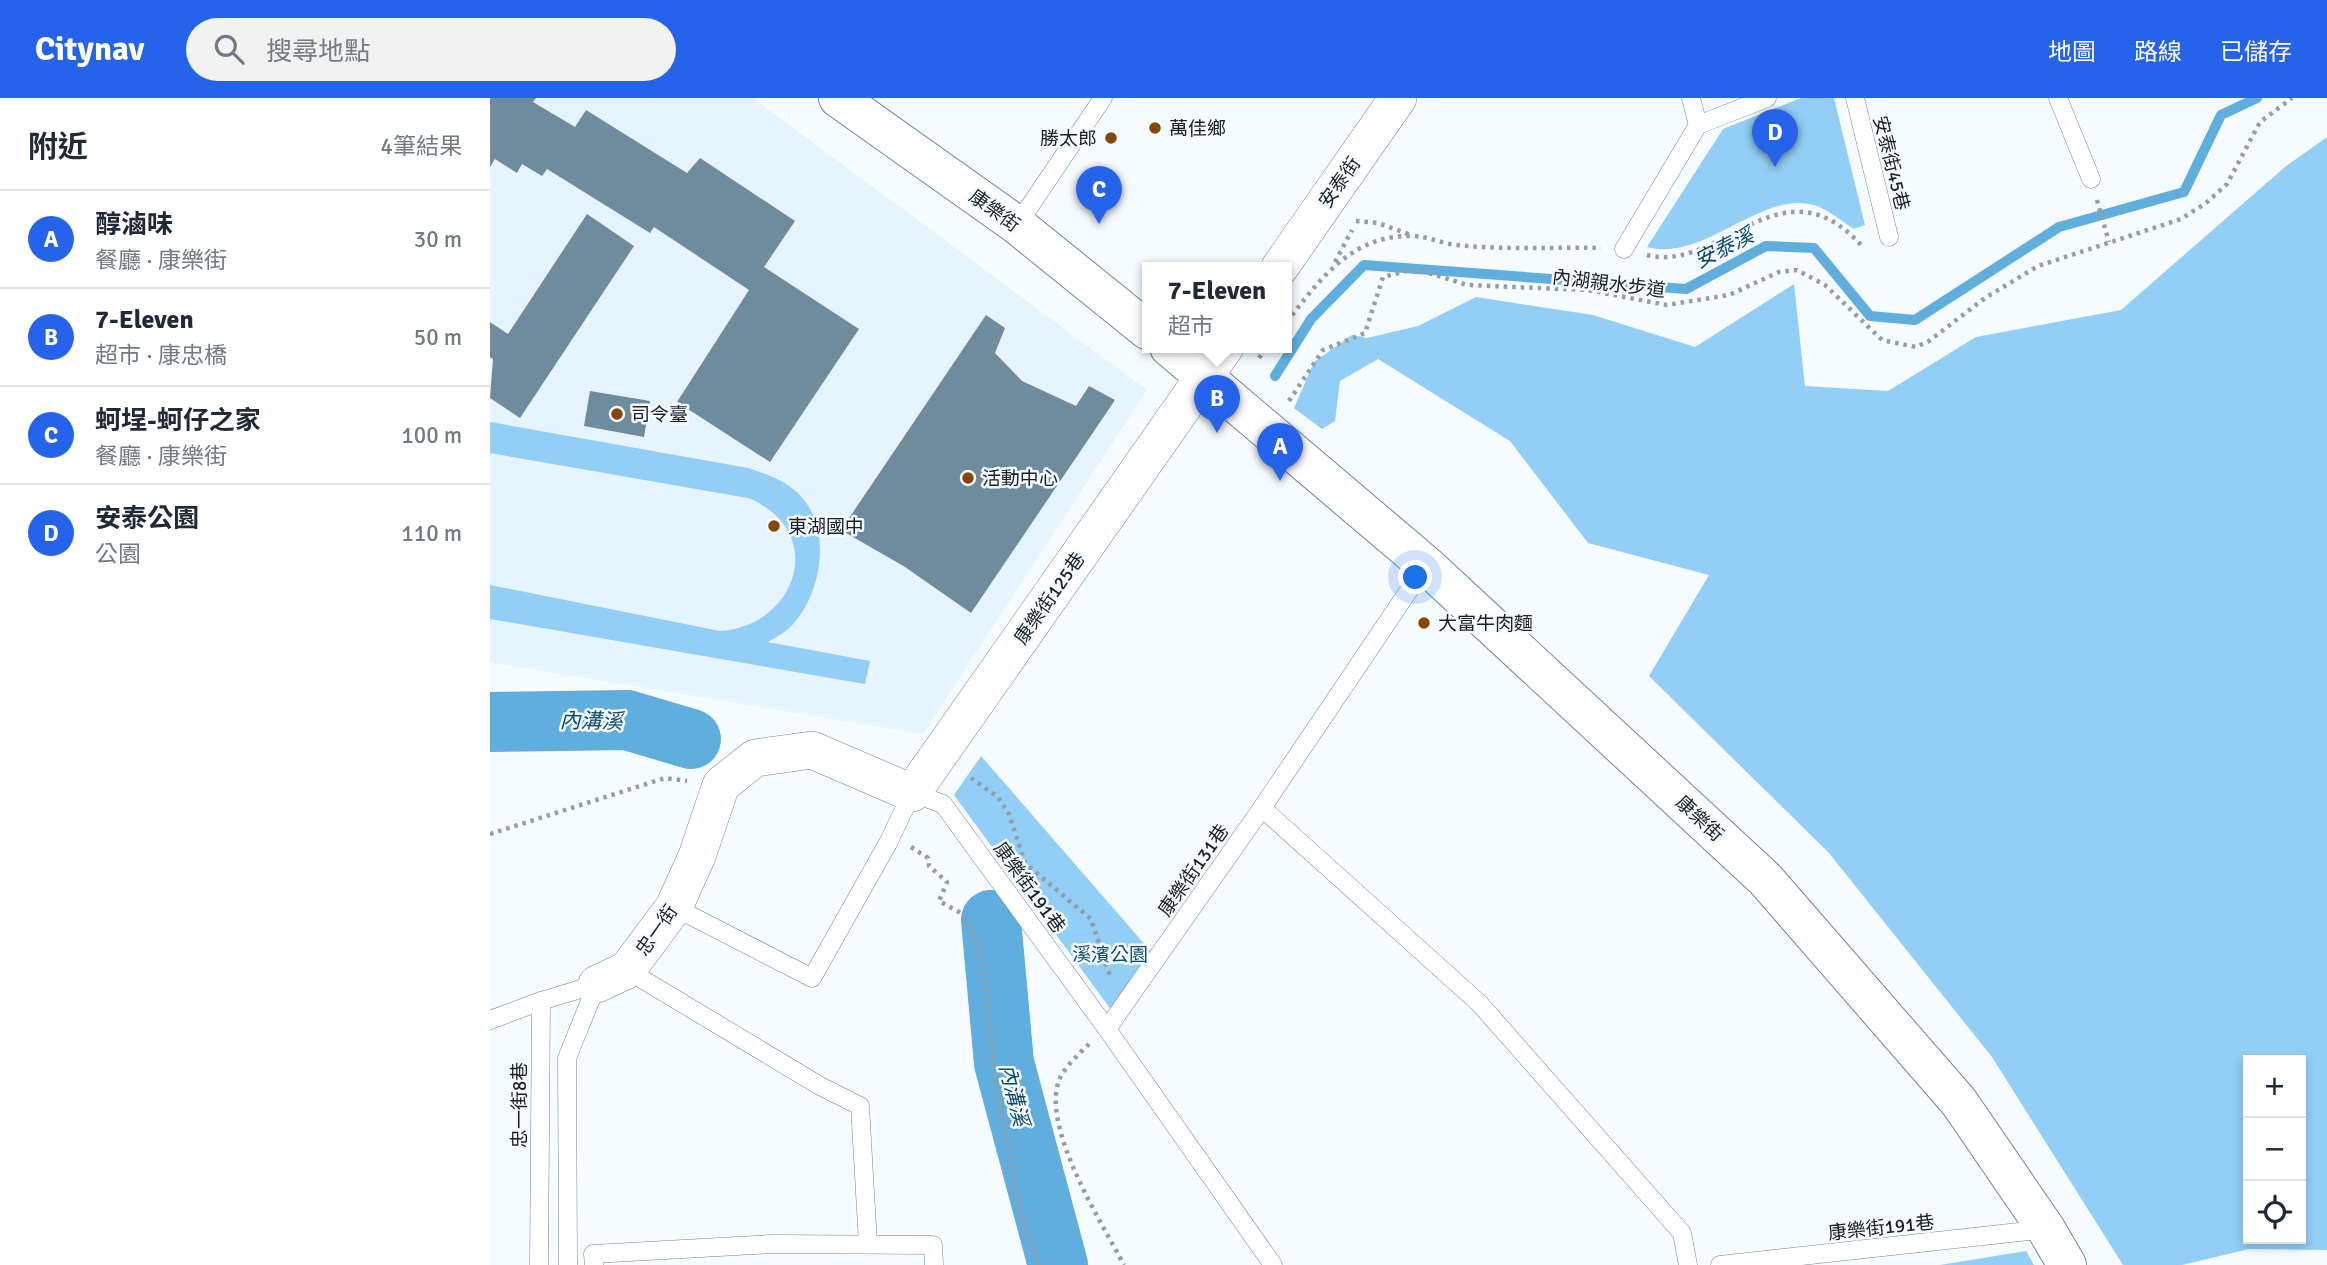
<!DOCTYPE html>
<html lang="zh-TW">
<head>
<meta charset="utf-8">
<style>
	body { margin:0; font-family:Signika,"Noto Sans TC",sans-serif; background:#f2f2f3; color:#1f2937 }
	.controls { position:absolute; right:21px; bottom:21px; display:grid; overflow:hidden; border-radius:0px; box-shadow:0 4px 10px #0003 }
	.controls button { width:63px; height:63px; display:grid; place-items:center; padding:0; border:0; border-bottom:2px solid #e0e1e3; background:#fff; color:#1f2937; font:35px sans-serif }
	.you { position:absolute; left:926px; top:480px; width:24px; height:24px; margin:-18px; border:5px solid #fff; border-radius:50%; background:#1a73e8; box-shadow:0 0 0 10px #1a73e833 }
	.badge { display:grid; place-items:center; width:46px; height:46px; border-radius:50%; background:#2563eb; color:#fff; font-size:23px; font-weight:700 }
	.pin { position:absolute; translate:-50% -58px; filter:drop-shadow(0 2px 4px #0008) }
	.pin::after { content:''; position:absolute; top:37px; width:24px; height:21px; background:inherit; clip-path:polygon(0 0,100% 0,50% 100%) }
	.popup { position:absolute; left:652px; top:164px; width:150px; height:91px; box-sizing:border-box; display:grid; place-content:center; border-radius:0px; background:#fff; filter:drop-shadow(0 2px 5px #0005); font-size:23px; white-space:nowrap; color:#747a83 }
	.popup b { font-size:26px; color:#1f2937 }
	.popup::after { content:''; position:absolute; left:50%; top:100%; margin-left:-14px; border:14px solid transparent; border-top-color:#fff }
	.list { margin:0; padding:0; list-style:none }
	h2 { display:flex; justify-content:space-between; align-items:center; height:91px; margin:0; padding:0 28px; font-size:30px }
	h2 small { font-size:23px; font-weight:400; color:#747a83 }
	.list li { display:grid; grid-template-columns:46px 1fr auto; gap:21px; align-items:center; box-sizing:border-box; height:98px; padding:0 28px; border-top:2px solid #e0e1e3 }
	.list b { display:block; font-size:26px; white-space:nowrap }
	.list p { margin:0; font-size:23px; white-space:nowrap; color:#747a83 }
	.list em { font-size:23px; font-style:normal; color:#747a83 }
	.icon { flex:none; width:38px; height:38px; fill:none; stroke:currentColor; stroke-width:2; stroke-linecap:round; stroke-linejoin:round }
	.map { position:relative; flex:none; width:1837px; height:1167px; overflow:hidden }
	header { display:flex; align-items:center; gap:42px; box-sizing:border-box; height:98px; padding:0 35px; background:#2563eb; color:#fff }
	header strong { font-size:33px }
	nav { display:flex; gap:38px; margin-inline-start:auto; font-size:24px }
	.search { width:490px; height:63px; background:#f2f2f3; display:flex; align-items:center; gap:18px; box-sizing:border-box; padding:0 24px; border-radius:38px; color:#747a83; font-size:26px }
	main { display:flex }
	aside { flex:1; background:#fff }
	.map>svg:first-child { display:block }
</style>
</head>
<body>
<header>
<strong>Citynav</strong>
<div class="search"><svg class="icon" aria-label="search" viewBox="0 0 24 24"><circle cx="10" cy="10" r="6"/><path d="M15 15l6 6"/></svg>搜尋地點</div>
<nav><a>地圖</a><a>路線</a><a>已儲存</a></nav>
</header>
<main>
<aside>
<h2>附近<small>4筆結果</small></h2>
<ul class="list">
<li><span class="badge">A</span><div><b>醇滷味</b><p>餐廳 · 康樂街</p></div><em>30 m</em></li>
<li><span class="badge">B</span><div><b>7-Eleven</b><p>超市 · 康忠橋</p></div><em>50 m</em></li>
<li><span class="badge">C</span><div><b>蚵埕-蚵仔之家</b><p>餐廳 · 康樂街</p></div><em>100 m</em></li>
<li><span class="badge">D</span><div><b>安泰公園</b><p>公園</p></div><em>110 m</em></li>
</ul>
</aside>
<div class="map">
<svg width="1837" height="1167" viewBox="0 0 1837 1167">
	<rect width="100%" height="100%" fill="#f5fbff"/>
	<polygon fill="#e5f4fe" points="0,0 263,0 657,292 433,636 0,564"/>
	<g fill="#92cef6" fill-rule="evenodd">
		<path d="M1311,0H1344L1375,127L1364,131C1353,124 1340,113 1327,108C1273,89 1215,165 1157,149L1233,31Z"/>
		<path d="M1837,39V1152L1759,1151L1692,1167H1633L1502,959L1339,755L1159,578L1219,477L1098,445L1020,343L888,261L850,283L845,323L832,331L804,310L824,264L862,237L877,240L928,228L986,199L1103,217L1205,249L1304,186L1315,288L1398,293L1486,239L1631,212L1795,69ZM1811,962V1141H1758V962Z"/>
		<path d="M0,324L258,370C279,377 300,384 314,402C341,436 331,494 304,525C296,534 288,538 278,544L380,563L375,586L0,521V487L230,533C307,528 339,433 258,400L0,355Z"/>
		<polygon points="491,658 664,857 622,913 464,697"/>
		<polygon points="1536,1153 1544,1167 1450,1167"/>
	</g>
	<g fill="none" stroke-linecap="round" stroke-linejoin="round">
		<polyline stroke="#60aede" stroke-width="10" points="785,278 821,221 874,167 1196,191 1276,148 1324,150 1380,218 1425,222 1569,129 1694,94 1731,17 1767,0"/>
		<g stroke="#60aede" stroke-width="60">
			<polyline points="0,624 137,622 201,641"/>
			<polyline points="501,822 514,965 568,1167"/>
		</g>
	</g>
	<g fill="#6f8b9e">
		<polygon points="0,0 46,0 43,4 85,29 96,12 197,75 210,60 305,123 274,169 369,231 280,364 187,304 259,192 164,129 160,135 57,71 52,78 32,66 27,75 5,61 0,69"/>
		<polygon points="97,116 144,148 30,320 0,300 3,261 0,259 0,224 18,236"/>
		<polygon points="496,217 515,230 505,255 532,283 586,308 599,288 625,302 481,515 415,469 351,432"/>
		<polygon points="100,293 160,303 154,339 94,328"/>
	</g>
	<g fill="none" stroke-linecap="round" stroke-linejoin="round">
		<defs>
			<g id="service">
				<polyline points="1201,0 1208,27"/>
				<polyline points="1365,0 1399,139"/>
				<polyline points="1568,0 1601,81"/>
				<polyline points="527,127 613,0"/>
				<polyline points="1134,151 1208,27 1277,0"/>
				<polyline points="772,710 989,905 1192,1135 1198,1167"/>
				<polyline points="184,809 322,880 398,745 422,695 453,706 617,931 783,1167"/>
				<polyline points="137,872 330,988 370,1008 378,1146"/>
				<polyline points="51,903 107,886"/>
				<polyline points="0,922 51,903 49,1167"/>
				<polyline points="617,931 772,710 936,467"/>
				<polyline points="78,1167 77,960 107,886"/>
				<polyline points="104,1167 103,1156 282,1146 443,1147 444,1167"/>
				<polyline points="1230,1167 1556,1131"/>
			</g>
			<g id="minor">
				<polyline points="790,169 908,0"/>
				<polyline points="107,886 137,872 184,809 207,758 231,687 265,660 322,652 422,695 735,249"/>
			</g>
			<g id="tertiary">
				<polyline points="348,0 527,127 657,232"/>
				<polyline points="679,249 936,467 1275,781 1469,1004 1556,1131 1577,1167"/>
			</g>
		</defs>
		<use href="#service" stroke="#6c889b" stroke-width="19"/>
		<use href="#minor" stroke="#6c889b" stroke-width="38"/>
		<use href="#tertiary" stroke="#6c889b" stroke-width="40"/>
		<g stroke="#969ea3" stroke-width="4.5" stroke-dasharray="3.5 5" stroke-linecap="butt">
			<polyline points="1607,102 1619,144"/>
			<polyline points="866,123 888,125 921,137"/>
			<path d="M1157,157C1230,176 1291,59 1371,147L1374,146"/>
			<polyline points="845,164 862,132"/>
			<path d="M797,224C829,182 861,138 919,138C934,137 950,145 966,147C1014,152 1063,149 1111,150"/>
			<polyline points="769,260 777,249"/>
			<polyline points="799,303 833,252 875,235 893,179 916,173 936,174 977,187 1097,192 1177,207 1239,197 1289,174 1307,172 1335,187 1392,242 1426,249 1439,243 1495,200 1548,168 1691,121 1716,105 1737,86 1770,24 1802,0"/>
			<polyline points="481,680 508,699 519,716 535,765 601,821 621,881"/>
			<polyline points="0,736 175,680 197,683"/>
			<polyline points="421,749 438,760 439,768 457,784 449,803 471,815 490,850 509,1005 529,1108 549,1167"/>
			<path d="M599,946C590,955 577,967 571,978C547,1024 612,1125 634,1167"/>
		</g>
		<use href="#service" stroke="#fff" stroke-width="18"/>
		<use href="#minor" stroke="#fff" stroke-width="37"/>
		<use href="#tertiary" stroke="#fff" stroke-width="38"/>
	</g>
	<g fill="#854706" stroke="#f5fbff" stroke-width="2.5">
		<circle cx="665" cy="30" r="7"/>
		<circle cx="621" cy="40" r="7"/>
		<circle cx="127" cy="316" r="7"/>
		<circle cx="478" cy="380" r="7"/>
		<circle cx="284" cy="428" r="7"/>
		<circle cx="934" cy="525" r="7"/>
	</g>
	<g text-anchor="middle" stroke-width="5" stroke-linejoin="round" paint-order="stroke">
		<g font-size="19" fill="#152027" stroke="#f5fbff" text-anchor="start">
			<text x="679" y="37">萬佳鄉</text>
			<text x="607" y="47" text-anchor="end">勝太郎</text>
			<text x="141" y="323">司令臺</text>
			<text x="492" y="387">活動中心</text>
			<text x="298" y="435">東湖國中</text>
			<text x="948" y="532">大富牛肉麵</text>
		</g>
		<g font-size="19" fill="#152027" stroke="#f5fbff">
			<text transform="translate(1402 65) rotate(76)" y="7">安泰街45巷</text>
			<text transform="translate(849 84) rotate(-55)" y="7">安泰街</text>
			<text transform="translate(505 112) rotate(36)" y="7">康樂街</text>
			<text transform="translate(1119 185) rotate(7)" y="7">內湖親水步道</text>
			<text transform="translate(559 500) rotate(-55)" y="7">康樂街125巷</text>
			<text transform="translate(1210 720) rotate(43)" y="7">康樂街</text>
			<text transform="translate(703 772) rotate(-55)" y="7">康樂街131巷</text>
			<text transform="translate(540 789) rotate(54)" y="7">康樂街191巷</text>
			<text transform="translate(166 832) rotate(-55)" y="7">忠一街</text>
			<text transform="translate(29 1007) rotate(-90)" y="7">忠一街8巷</text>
			<text transform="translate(1391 1129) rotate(-6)" y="7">康樂街191巷</text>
		</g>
		<g font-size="19" fill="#0a4a6a" stroke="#f5fbff">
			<text x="620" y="863">溪濱公園</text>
		</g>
		<g font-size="21" font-style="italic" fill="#0b4a6a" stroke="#f5fbff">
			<text transform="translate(1234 150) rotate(-27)" y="7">安泰溪</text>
			<text transform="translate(101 623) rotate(1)" y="7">內溝溪</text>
			<text transform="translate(524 997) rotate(76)" y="7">內溝溪</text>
		</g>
	</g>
</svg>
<div class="controls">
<button>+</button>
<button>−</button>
<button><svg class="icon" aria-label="locate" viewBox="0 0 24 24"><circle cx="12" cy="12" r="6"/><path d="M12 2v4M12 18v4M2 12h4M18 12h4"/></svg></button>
</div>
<div class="you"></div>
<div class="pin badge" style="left:790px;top:383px">A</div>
<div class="pin badge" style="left:727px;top:335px">B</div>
<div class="popup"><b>7-Eleven</b>超市</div>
<div class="pin badge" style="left:609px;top:126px">C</div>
<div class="pin badge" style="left:1285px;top:69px">D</div>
</div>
</main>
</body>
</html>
